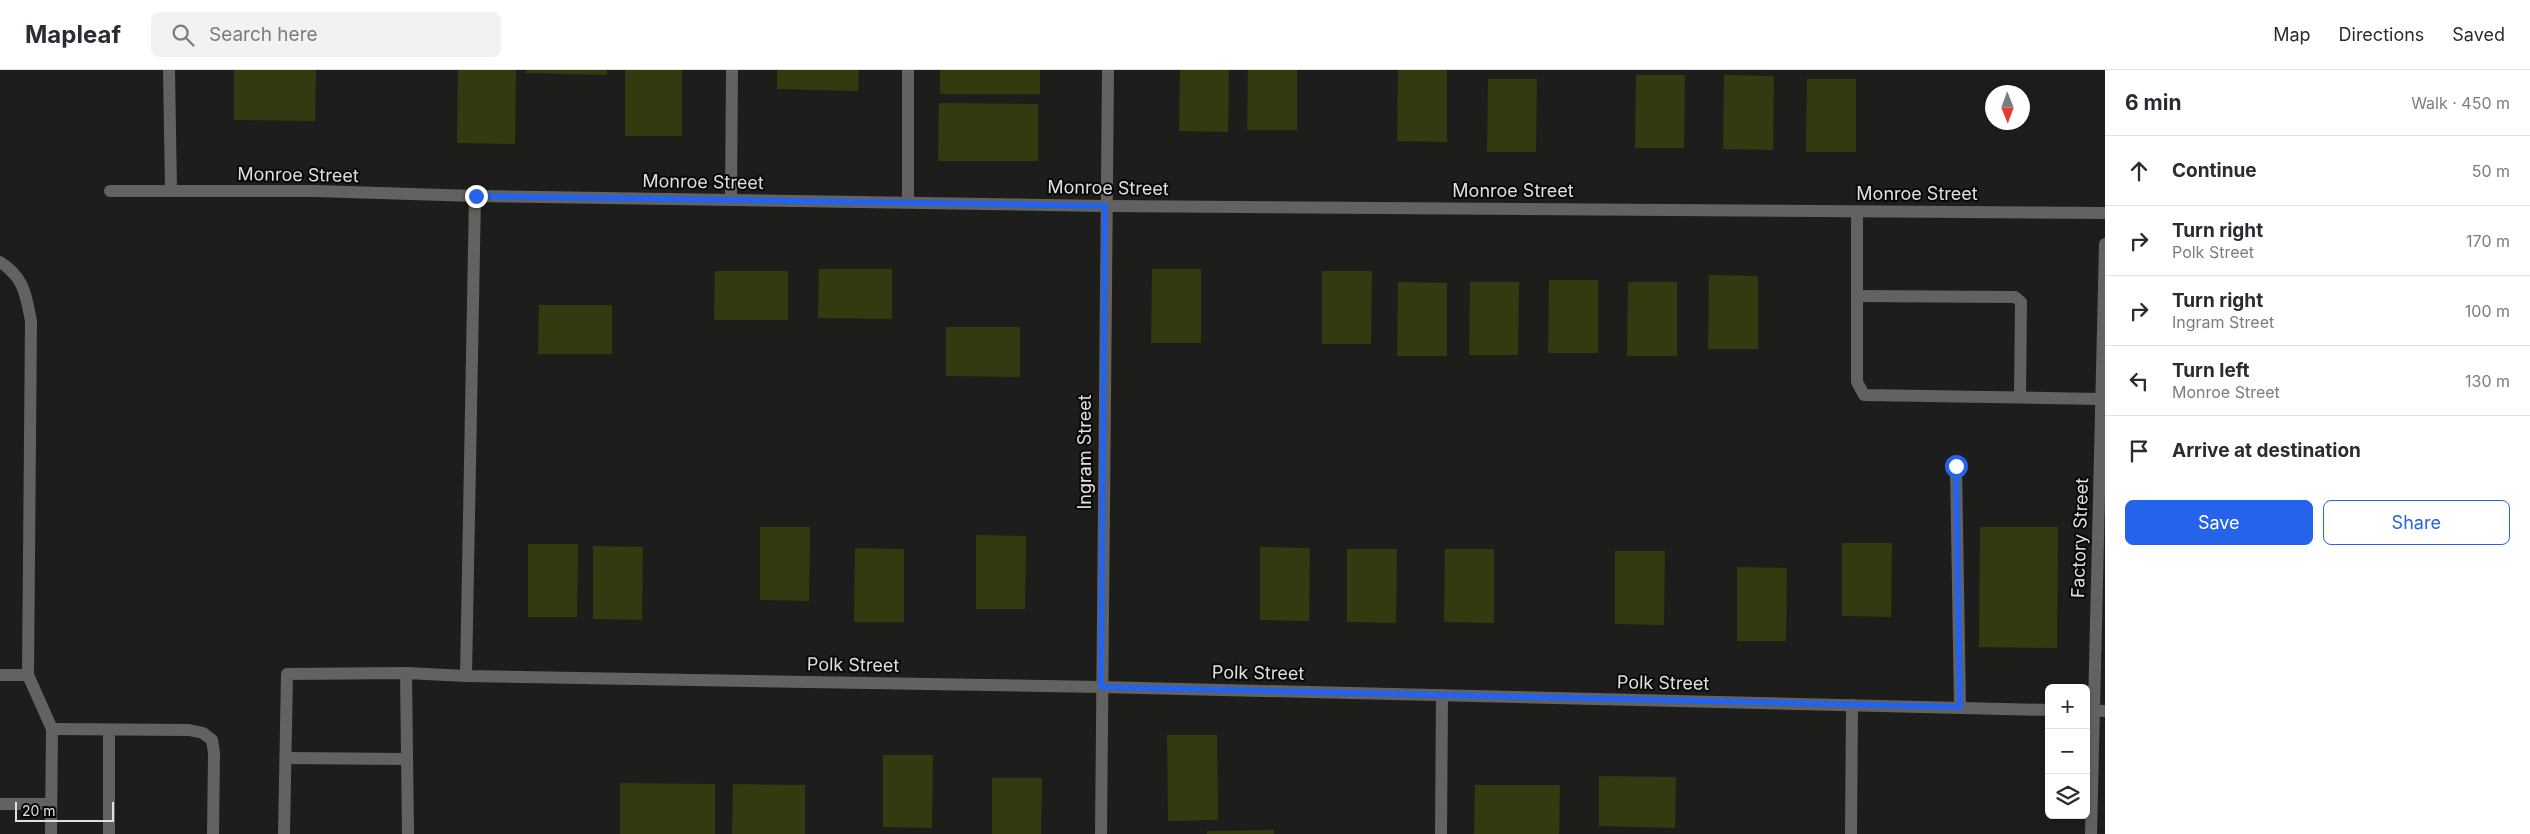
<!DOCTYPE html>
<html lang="en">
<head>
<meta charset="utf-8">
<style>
	body { margin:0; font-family:Inter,sans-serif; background:#f2f2f3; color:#2b2b33 }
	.controls { position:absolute; right:15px; bottom:15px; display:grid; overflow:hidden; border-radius:8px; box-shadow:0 2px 8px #0003 }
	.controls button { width:45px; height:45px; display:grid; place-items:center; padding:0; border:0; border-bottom:1px solid #e1e1e2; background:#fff; color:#2b2b33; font:25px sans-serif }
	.compass { position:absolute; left:1985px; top:15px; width:45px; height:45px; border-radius:50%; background:#fff; box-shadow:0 2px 8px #0003; rotate:179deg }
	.scale { position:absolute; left:15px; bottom:12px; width:99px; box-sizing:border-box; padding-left:5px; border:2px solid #e0e0de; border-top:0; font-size:14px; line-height:18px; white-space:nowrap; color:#e0e0de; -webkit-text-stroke:4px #080807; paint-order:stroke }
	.stop { position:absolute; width:15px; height:15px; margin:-11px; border:4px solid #2563eb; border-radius:50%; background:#fff }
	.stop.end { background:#2563eb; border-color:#fff; box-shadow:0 1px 5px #0008 }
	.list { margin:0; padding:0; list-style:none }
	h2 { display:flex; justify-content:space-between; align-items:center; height:65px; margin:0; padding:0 20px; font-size:21px }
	h2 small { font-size:16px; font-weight:400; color:#7c7c81 }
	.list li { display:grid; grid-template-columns:32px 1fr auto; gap:15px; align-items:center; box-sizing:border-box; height:70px; padding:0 20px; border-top:1px solid #e1e1e2 }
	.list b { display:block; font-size:19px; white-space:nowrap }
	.list p { margin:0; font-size:16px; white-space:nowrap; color:#7c7c81 }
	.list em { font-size:16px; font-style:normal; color:#7c7c81 }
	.actions { display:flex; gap:10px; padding:15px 20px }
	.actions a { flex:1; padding:11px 0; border:1px solid #2563eb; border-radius:8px; text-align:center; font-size:18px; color:#2563eb }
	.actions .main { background:#2563eb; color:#fff }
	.icon { flex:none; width:28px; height:28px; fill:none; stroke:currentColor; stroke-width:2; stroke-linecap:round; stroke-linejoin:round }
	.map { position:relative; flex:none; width:2105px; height:764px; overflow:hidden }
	header { display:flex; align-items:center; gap:30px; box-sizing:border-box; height:70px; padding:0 25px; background:#fff; border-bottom:1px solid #e1e1e2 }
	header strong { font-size:24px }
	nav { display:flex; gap:28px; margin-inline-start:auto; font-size:18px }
	.search { width:350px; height:45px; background:#f2f2f3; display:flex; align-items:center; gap:12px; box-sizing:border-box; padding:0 18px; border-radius:8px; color:#7c7c81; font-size:19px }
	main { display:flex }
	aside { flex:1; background:#fff }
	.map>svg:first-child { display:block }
</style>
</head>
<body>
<header>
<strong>Mapleaf</strong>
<div class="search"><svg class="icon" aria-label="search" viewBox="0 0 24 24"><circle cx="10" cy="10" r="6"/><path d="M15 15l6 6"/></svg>Search here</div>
<nav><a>Map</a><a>Directions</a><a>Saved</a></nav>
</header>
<main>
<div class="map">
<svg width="2105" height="764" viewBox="0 0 2105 764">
	<rect width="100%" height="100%" fill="#1d1e1b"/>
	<g fill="#333a0f">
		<polygon points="234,0 316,0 315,51 234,50"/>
		<polygon points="458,0 516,0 515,74 457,73"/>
		<polygon points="526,0 607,0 607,5 525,3"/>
		<rect x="625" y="0" width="57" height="66"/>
		<polygon points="777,0 859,0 858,21 777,19"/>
		<rect x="940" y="0" width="100" height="24"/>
		<polygon points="1180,0 1229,0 1228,62 1179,61"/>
		<polygon points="1248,0 1297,0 1297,60 1247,60"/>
		<polygon points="1398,0 1447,0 1447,72 1397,71"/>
		<polygon points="1636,5 1685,5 1684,78 1635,78"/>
		<polygon points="1724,5 1774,6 1773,80 1723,79"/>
		<polygon points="1488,9 1537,9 1536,82 1487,82"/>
		<polygon points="1807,9 1856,9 1856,82 1806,82"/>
		<polygon points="939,33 1038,34 1038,91 938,91"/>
		<polygon points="819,199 892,199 892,249 818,248"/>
		<polygon points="1152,199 1201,199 1201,273 1151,273"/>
		<polygon points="715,201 788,201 788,250 714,250"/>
		<polygon points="1322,201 1372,201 1371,274 1322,274"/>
		<polygon points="1709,205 1758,206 1758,279 1708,279"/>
		<polygon points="1549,210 1598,210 1598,283 1548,283"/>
		<polygon points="1398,212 1447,213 1447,286 1397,286"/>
		<polygon points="1470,212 1519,212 1518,285 1469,285"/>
		<polygon points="1628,212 1677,212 1677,286 1627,286"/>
		<polygon points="539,235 612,235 612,284 538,284"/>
		<polygon points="946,257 1020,257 1020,307 946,306"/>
		<polygon points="760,457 810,457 809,531 760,530"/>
		<polygon points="1980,457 2058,457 2057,578 1979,577"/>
		<polygon points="976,465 1026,466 1025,539 976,539"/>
		<polygon points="1842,473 1892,473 1891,547 1842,546"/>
		<polygon points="528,474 578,474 577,547 528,547"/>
		<polygon points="593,476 643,477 642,550 593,549"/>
		<polygon points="1260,477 1310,478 1309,551 1260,550"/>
		<polygon points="855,478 904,479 904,552 854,552"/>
		<polygon points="1347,479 1397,479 1396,553 1347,552"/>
		<polygon points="1445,479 1494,479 1494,553 1444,552"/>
		<polygon points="1615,481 1665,481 1664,555 1615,554"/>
		<polygon points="1737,497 1787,498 1786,571 1737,571"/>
		<polygon points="1167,665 1217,665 1218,750 1168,751"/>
		<polygon points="883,685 933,685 932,758 883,757"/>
		<polygon points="1599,706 1676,707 1675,758 1599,756"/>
		<polygon points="992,708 1042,708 1041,764 992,764"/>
		<polygon points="620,713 715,714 715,764 620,764"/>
		<polygon points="733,714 805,715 805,764 732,764"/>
		<polygon points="1475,715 1560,715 1559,764 1474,764"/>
		<polygon points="1274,760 1274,764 1207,764 1207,761"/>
	</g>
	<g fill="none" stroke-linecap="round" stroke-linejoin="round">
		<g stroke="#626260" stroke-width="12">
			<polyline points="731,130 732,0"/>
			<polyline points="908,132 908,0"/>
			<polyline points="1857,142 1857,312 1864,325 2101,329"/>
			<path d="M0,192C24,207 26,225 31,251L28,605L52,659L51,764"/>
			<polyline points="1857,226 2015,227 2021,232 2020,327"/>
			<polyline points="1956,396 1960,637"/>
			<polyline points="406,603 408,764"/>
			<polyline points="0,605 28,605"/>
			<polyline points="52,659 189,660 203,663 212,670 214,683 213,764"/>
			<polyline points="286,688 407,689"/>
			<polyline points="0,734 51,734"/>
			<polyline points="109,764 109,660"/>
			<polyline points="284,764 287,604 406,603 466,606"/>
			<polyline points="1441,764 1442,625"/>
			<polyline points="1851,764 1852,635"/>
		</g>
		<g stroke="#626260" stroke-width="12">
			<polyline points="169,0 171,120"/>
			<polyline points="110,121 315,121 475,126 1105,136 2105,143"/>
			<polyline points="475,126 466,606 1101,617 2049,640"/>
			<polyline points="2086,640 2105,641"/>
			<polyline points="1101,764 1108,0"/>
			<polyline points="2091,764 2105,174"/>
		</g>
	</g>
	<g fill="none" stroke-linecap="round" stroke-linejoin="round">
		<polyline stroke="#2563eb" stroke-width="6" points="476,126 1105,136 1101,617 1960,637 1956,396"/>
	</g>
	<g text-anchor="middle" stroke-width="4" stroke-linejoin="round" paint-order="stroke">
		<g font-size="18" fill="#e0e0de" stroke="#080807">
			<text transform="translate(298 105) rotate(1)" y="6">Monroe Street</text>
			<text transform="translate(703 112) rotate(1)" y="6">Monroe Street</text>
			<text transform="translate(1108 118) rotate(1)" y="6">Monroe Street</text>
			<text x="1513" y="127">Monroe Street</text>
			<text x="1917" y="130">Monroe Street</text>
			<text transform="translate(1085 382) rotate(-90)" y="6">Ingram Street</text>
			<text transform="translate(2080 468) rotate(-88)" y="6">Factory Street</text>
			<text transform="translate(853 595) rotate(1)" y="6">Polk Street</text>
			<text transform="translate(1258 603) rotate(1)" y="6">Polk Street</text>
			<text transform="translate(1663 613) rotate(1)" y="6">Polk Street</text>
		</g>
	</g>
</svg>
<div class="controls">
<button>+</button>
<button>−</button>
<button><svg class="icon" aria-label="layers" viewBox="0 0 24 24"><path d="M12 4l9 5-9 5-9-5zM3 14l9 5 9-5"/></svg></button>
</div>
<svg class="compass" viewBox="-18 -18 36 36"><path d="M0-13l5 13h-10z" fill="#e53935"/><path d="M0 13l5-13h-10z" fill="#7c7c81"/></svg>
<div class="scale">20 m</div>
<div class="stop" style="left:1956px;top:396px"></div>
<div class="stop end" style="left:476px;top:126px"></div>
</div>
<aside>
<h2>6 min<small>Walk · 450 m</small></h2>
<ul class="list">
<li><svg class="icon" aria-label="ahead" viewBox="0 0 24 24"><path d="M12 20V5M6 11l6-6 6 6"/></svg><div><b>Continue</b></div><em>50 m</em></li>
<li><svg class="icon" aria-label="right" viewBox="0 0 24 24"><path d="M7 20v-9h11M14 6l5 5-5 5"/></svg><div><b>Turn right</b><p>Polk Street</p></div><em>170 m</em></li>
<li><svg class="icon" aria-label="right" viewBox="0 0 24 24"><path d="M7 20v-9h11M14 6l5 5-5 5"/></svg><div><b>Turn right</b><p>Ingram Street</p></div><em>100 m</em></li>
<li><svg class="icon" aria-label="left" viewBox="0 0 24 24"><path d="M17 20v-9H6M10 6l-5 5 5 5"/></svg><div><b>Turn left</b><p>Monroe Street</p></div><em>130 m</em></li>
<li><svg class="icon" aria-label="arrive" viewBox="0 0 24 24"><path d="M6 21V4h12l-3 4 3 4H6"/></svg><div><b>Arrive at destination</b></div></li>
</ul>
<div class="actions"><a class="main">Save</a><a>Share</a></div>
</aside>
</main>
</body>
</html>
